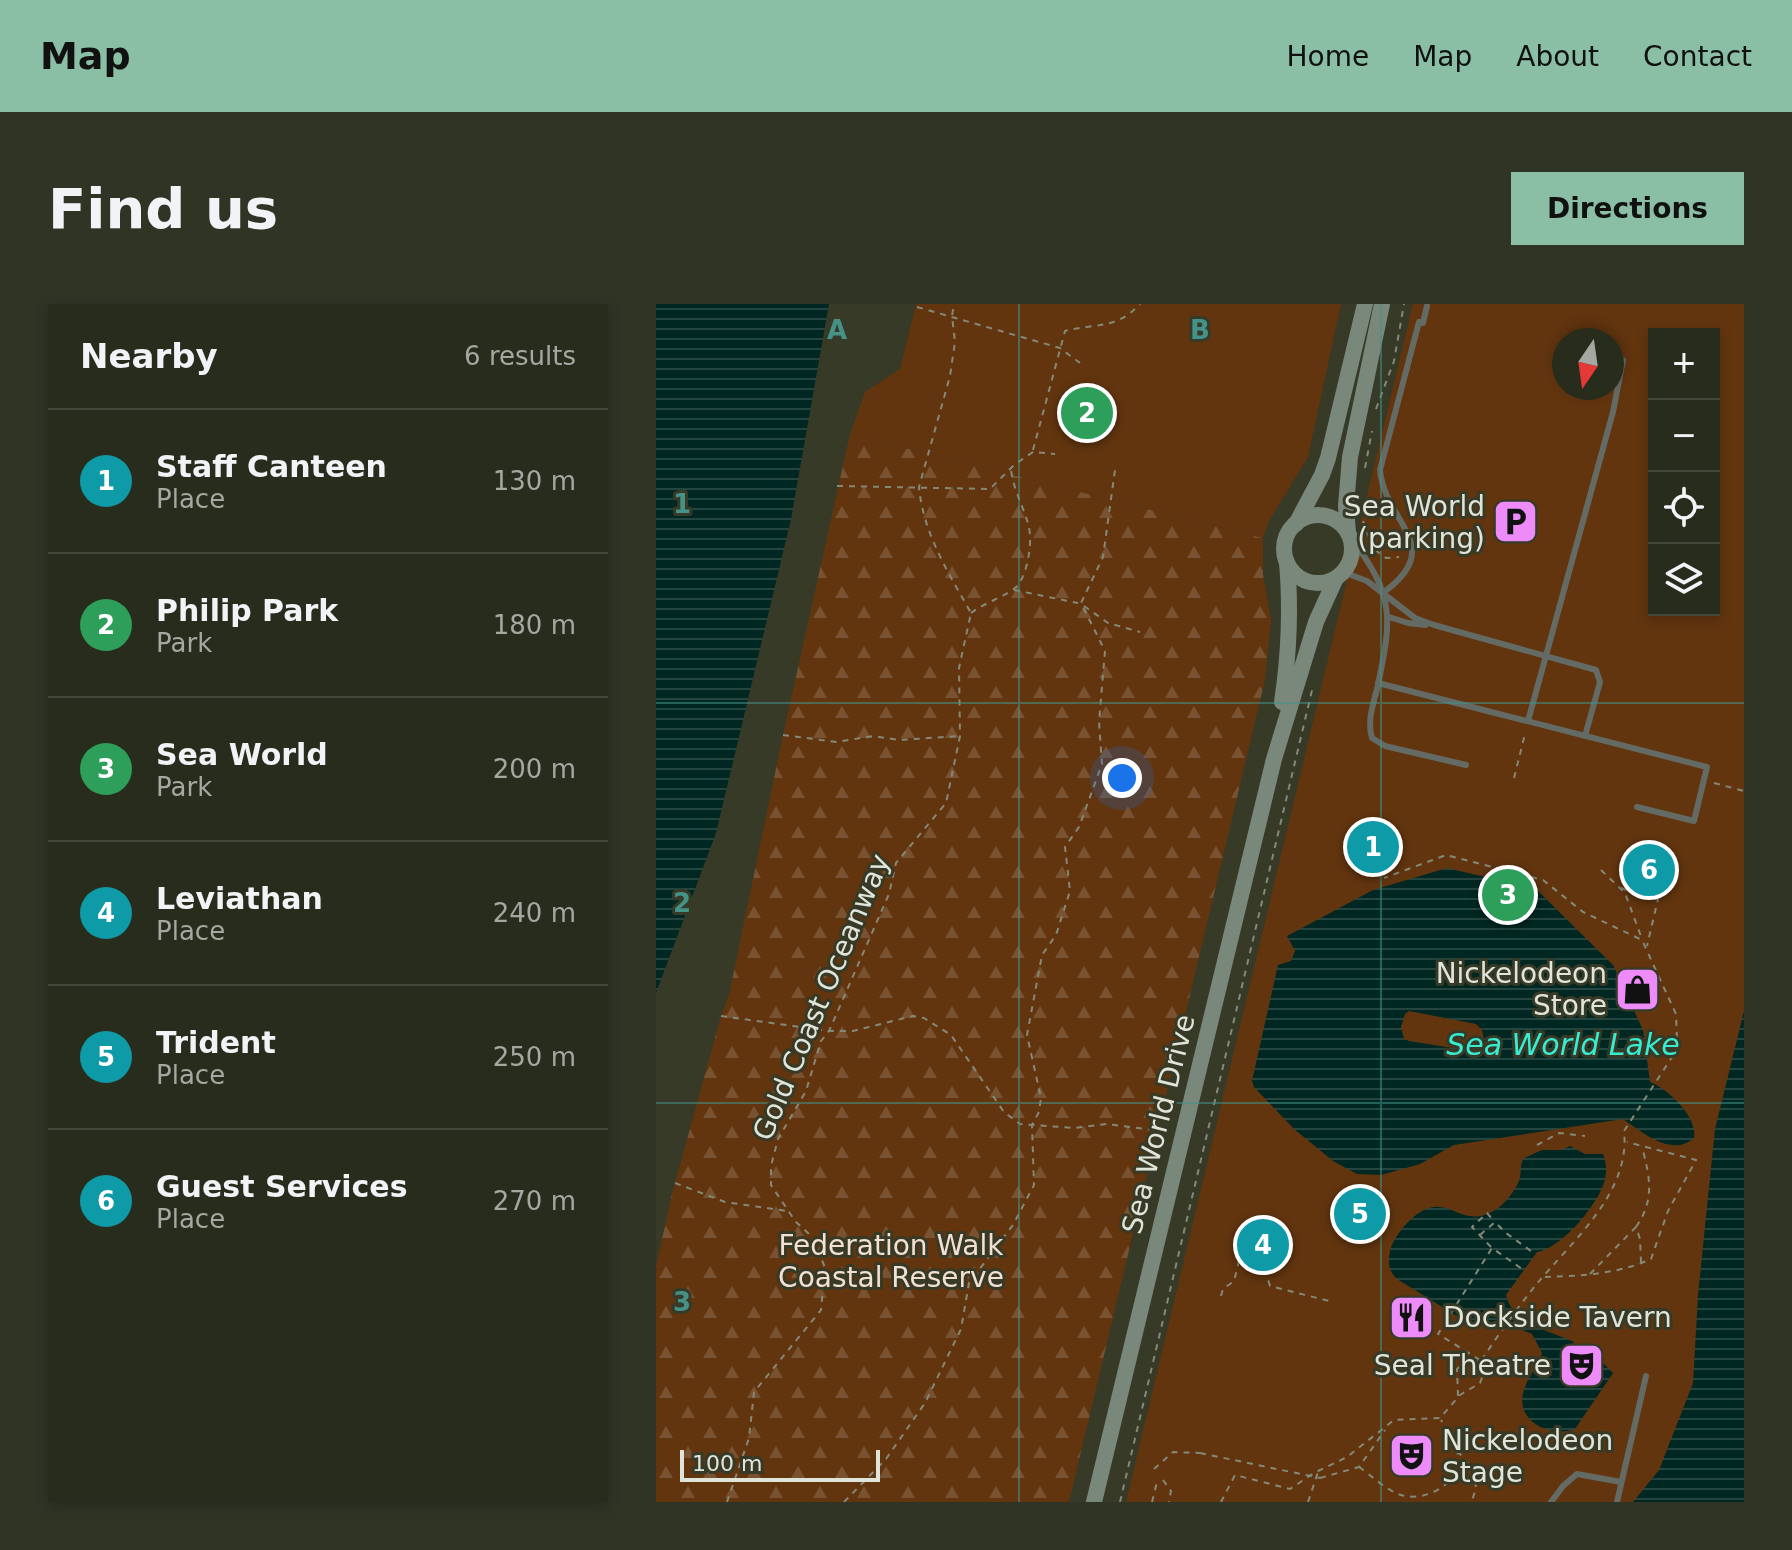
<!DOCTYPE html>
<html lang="en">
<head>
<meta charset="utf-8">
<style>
	body { margin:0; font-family:"DejaVu Sans",sans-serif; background:#303425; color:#f1f3f6 }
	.controls { position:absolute; right:24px; top:24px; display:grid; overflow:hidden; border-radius:0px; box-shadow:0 4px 12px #0003 }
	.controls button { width:72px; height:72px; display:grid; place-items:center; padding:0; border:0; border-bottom:2px solid #44483b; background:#282c1c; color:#f1f3f6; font:40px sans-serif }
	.compass { position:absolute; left:896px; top:24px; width:72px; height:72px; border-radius:50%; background:#282c1c; box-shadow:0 4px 12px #0003; rotate:193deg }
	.scale { position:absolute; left:24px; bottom:20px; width:200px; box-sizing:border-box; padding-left:8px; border:4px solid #e1e4d8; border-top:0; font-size:22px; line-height:28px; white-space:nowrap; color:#e1e4d8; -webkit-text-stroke:6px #363a26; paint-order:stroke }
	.you { position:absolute; left:466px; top:474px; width:28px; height:28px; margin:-20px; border:6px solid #fff; border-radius:50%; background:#1a73e8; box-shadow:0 0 0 12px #1a73e833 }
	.badge { display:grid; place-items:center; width:52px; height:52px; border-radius:50%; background:#8abfa5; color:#fff; font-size:26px; font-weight:700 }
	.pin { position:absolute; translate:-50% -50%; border:4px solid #fff; box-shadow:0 2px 8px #0006 }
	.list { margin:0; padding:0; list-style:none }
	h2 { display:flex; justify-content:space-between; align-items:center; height:104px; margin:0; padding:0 32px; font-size:34px }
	h2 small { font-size:26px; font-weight:400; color:#a5a7a3 }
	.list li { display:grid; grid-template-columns:52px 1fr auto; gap:24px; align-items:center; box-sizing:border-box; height:144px; padding:0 32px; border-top:2px solid #44483b }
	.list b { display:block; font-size:30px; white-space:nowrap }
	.list p { margin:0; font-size:26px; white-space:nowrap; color:#a5a7a3 }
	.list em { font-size:26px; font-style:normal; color:#a5a7a3 }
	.icon { flex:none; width:44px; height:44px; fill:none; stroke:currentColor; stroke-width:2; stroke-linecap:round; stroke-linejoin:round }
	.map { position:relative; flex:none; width:1088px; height:1198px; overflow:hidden; border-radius:0px }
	header { display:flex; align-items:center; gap:48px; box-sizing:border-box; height:112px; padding:0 40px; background:#8abfa5; color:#111 }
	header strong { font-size:38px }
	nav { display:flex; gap:44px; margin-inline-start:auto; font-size:28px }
	.intro { display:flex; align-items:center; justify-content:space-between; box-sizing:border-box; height:192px; padding:0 48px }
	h1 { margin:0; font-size:56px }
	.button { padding:20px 36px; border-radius:0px; background:#8abfa5; color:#111; font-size:28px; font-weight:700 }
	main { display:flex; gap:48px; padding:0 48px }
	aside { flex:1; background:#282c1c; border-radius:0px; box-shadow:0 4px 12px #0003 }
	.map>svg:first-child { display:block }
</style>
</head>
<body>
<header>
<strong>Map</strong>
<nav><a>Home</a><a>Map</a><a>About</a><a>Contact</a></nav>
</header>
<div class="intro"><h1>Find us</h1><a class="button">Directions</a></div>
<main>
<aside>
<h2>Nearby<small>6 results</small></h2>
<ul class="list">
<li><span class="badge" style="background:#0f9aa8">1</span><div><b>Staff Canteen</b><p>Place</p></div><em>130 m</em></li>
<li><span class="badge" style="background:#2e9e5b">2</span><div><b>Philip Park</b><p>Park</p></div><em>180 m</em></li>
<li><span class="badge" style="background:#2e9e5b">3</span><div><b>Sea World</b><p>Park</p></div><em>200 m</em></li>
<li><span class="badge" style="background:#0f9aa8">4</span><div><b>Leviathan</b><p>Place</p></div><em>240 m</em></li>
<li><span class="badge" style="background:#0f9aa8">5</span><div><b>Trident</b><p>Place</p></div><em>250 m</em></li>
<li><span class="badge" style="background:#0f9aa8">6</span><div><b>Guest Services</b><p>Place</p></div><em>270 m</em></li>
</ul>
</aside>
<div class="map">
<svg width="1088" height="1198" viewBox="0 0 1088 1198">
	<defs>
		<pattern id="forest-firs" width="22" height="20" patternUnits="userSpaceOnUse" patternTransform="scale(2)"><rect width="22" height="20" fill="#62350f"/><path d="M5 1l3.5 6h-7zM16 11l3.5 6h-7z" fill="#785231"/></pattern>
		<pattern id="water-rules" width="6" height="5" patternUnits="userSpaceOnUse" patternTransform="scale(2)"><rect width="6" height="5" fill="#002721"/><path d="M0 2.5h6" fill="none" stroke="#254640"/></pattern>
	</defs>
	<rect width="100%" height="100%" fill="#363a26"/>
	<polygon fill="url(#forest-firs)" points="194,130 607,234 607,270 615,316 609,376 413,1198 0,1198 0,962 17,886 65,712 73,691 127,431"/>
	<g fill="#62350f" fill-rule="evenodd">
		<polygon points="260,0 685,0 652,153 613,217 607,234 194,130 209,88 244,65"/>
		<path d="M757,0H1088V876L1017,1198H470ZM998,30H1058V306H998ZM908,36H956V84H908Z"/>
	</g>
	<g fill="url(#water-rules)" fill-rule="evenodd">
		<polygon points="0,0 173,0 135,215 60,529 0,689"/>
		<path d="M791,564L880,585L957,661L987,726L994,778C1012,785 1042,813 1038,834C1016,854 986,828 967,815L798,841L764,860L725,871L701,870L677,857L638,825L598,783L596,777L622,661L635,657L639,647L631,632L717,586ZM753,707L820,720L826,726L828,736L818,744L809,746L753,737L748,735L745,723L749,710Z"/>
		<polygon points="1088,707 1088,1198 977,1198 1003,1166 1037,1079 1042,991 1059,825"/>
		<path d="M914,842L929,850H947C950,859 951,866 949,875C944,899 905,945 881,948L850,991C858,1023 892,1025 918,1038L915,1044L942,1062L946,1058L957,1069L919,1125C892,1134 856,1116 869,1083C873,1071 882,1063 886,1049L876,1030L864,1025L852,1026L843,1018L817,1022L741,975C732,967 732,958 734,947C737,935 746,924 754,916C792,881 802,929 839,906C848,901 859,887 863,877C866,869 863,861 868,854L886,846H905Z"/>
	</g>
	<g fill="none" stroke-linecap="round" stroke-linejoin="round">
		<g stroke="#858978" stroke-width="2" stroke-dasharray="6 6" stroke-linecap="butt">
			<polyline points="261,3 404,44 424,59"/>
			<polyline points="720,105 738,57 748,0"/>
			<path d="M377,146L409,27C439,19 460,26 484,0"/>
			<polyline points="709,164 716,127"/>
			<polyline points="181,182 334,185 358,161 377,148 399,150"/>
			<polyline points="707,217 717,245"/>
			<polyline points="719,246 730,254 743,253"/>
			<polyline points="358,286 422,299"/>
			<polyline points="428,302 452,319 484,328"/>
			<path d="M315,309C328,299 346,294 359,284C370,275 375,246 374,231C373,212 357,188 355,165"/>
			<polyline points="127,431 181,438 217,432 243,436 304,432"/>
			<polyline points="858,474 869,430"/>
			<polyline points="1058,479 1088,487"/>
			<polyline points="945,566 969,589 986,635"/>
			<polyline points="965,584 986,592 1002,595 991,642"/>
			<polyline points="65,712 173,727 197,727 257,712 268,714 295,731 348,808 364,820 418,824 450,820 514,828"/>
			<polyline points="881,841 903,829 929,832"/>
			<polyline points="19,879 69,898 131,907"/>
			<path d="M980,923C999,896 994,873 986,843"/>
			<polyline points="824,931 839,918 850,929 879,950"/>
			<polyline points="835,943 816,923 831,909 837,916"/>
			<polyline points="934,970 980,923 984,935 985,958"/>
			<path d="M889,973C923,972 963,970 995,955L1012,907L1040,856L971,838"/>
			<path d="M565,992L567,985L578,977L584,953C601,958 609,964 614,982L677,998"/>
			<polyline points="824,1056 782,1030 836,944 869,967"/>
			<polyline points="802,1092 801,1065 808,1059 824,1057"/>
			<path d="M801,1147C817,1163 826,1175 815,1198"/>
			<path d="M703,1163C716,1172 730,1186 745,1191C768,1198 801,1182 802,1156C803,1142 792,1128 785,1116"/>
			<polyline points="498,1165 517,1148 544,1149"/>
			<polyline points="664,1174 703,1163 729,1126"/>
			<polyline points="507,1176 515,1187 513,1198"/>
			<path d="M71,1198L93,1134L98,1088L165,1006L169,964L160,940L152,929L139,917L115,881V862L122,835L150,787L165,737L173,727L233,590L240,559L290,499L304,432L303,364L315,309C293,270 267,229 263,183L294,72L299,38L296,12L298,0"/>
			<polyline points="188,1198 230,1155 269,1099 305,1025 313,979 357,921 378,881 376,821 383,808 385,794 371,731 386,651 400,631 414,587 409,543 423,523 446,460 443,418 449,347 425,299 447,253 459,166"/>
			<polyline points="464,1198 657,382"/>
			<polyline points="496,1198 501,1178"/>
			<path d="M565,1198L579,1171L634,1185L658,1169L691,1153L738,1116L784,1114L804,1091L824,1079L827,1071L825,1057C842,1031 860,1006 879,982C915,938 975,889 968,827L1018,750L1021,736L1020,710L986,636L927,608L887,576L790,551L728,574"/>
			<polyline points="652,1198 662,1168"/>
		</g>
		<g stroke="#636b64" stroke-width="6">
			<path d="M694,233C740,292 736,315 721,385C717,401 711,417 716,434L729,442L810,461"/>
			<polyline points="687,268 711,277 759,314 778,321 940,366 944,378 929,432"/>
			<path d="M728,288C791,242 729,219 724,166L763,18L767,19L771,2"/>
			<polyline points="733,313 752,319 770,321"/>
			<polyline points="722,379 1051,463 1038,517 981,503"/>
			<polyline points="872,417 957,108 967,56"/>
			<polyline points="895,1198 907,1182 921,1170 965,1178"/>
			<polyline points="961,1198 990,1072"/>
		</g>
		<g stroke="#7a887c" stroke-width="16">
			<circle cx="662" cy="245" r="34"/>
			<polyline points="640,220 666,171 672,154 709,0"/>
			<polyline points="692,229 690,202 694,153 726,0"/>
			<path d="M626,398C633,351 635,305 631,258"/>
			<polyline points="438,1198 618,455 660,318 680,274"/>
		</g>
		<polyline stroke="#858978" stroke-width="2" stroke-dasharray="6 6" stroke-linecap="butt" points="544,1149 664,1174"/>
	</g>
	<path fill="none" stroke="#449288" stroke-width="2" stroke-opacity="0.55" d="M363,0V1198M725,0V1198M0,399H1088M0,799H1088"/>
	<defs>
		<symbol id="parking-square" viewBox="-11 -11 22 22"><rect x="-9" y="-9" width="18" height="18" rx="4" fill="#ed8cf9" stroke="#363a26"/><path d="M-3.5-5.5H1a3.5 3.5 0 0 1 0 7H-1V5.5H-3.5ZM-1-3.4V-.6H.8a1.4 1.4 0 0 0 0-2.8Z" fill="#111"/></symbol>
		<symbol id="shop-square" viewBox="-11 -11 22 22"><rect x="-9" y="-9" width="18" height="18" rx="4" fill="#ed8cf9" stroke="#363a26"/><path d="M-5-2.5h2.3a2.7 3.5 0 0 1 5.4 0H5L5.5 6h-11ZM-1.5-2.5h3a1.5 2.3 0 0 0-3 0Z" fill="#111"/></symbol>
		<symbol id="restaurant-square" viewBox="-11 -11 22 22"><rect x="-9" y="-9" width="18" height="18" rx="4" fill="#ed8cf9" stroke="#363a26"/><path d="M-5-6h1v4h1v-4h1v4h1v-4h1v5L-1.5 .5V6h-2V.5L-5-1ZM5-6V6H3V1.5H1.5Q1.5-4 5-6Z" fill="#111"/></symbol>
		<symbol id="theatre-square" viewBox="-11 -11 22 22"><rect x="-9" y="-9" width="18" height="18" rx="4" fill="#ed8cf9" stroke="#363a26"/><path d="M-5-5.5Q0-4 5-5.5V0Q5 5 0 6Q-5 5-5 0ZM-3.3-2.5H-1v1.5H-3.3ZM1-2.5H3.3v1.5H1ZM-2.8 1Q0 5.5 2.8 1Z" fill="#111"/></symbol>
	</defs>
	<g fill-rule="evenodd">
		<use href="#parking-square" x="834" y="192" width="51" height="51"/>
		<use href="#shop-square" x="956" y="660" width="51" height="51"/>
		<use href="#restaurant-square" x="730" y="988" width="51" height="51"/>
		<use href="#theatre-square" x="900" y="1036" width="51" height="51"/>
		<use href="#theatre-square" x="730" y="1126" width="51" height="51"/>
	</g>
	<g text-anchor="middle" stroke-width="6" stroke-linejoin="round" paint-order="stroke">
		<g font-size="28" fill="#e1e4d8" stroke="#363a26" text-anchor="end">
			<text x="829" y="212">Sea World<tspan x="829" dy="32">(parking)</tspan></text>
			<text x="951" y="679">Nickelodeon<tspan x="951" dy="32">Store</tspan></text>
			<text x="787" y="1023" text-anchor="start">Dockside Tavern</text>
			<text x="895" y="1071">Seal Theatre</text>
			<text x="786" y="1146" text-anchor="start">Nickelodeon<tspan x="786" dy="32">Stage</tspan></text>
		</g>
		<g font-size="28" fill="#e1e4d8" stroke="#363a26">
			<text transform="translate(165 693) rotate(-67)" y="10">Gold Coast Oceanway</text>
			<text transform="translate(502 820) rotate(-76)" y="10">Sea World Drive</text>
		</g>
		<g font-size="28" fill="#f4e0d3" stroke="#363a26">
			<text x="235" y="951">Federation Walk<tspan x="235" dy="32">Coastal Reserve</tspan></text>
		</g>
		<g font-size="30" font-style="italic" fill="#37ecd1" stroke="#363a26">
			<text x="907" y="751">Sea World Lake</text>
		</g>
	</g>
	<g font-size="26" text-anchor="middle" font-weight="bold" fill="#449288" stroke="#363a26" stroke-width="6" stroke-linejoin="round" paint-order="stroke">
		<text x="181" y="35">A</text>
		<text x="544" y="35">B</text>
		<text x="26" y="209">1</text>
		<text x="26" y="608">2</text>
		<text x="26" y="1007">3</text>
	</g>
</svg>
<div class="controls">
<button>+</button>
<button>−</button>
<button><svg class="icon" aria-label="locate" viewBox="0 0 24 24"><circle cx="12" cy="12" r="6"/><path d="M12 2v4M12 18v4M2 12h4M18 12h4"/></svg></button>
<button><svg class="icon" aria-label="layers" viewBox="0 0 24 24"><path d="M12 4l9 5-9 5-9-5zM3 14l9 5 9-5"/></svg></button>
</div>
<svg class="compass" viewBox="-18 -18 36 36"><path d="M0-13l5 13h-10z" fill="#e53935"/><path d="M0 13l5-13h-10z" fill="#a5a7a3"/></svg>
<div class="scale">100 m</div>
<div class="you"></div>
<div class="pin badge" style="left:717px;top:543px;background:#0f9aa8">1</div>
<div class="pin badge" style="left:431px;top:109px;background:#2e9e5b">2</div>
<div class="pin badge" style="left:852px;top:591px;background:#2e9e5b">3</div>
<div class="pin badge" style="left:607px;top:941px;background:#0f9aa8">4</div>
<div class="pin badge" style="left:704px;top:910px;background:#0f9aa8">5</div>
<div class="pin badge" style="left:993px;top:566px;background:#0f9aa8">6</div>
</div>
</main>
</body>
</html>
